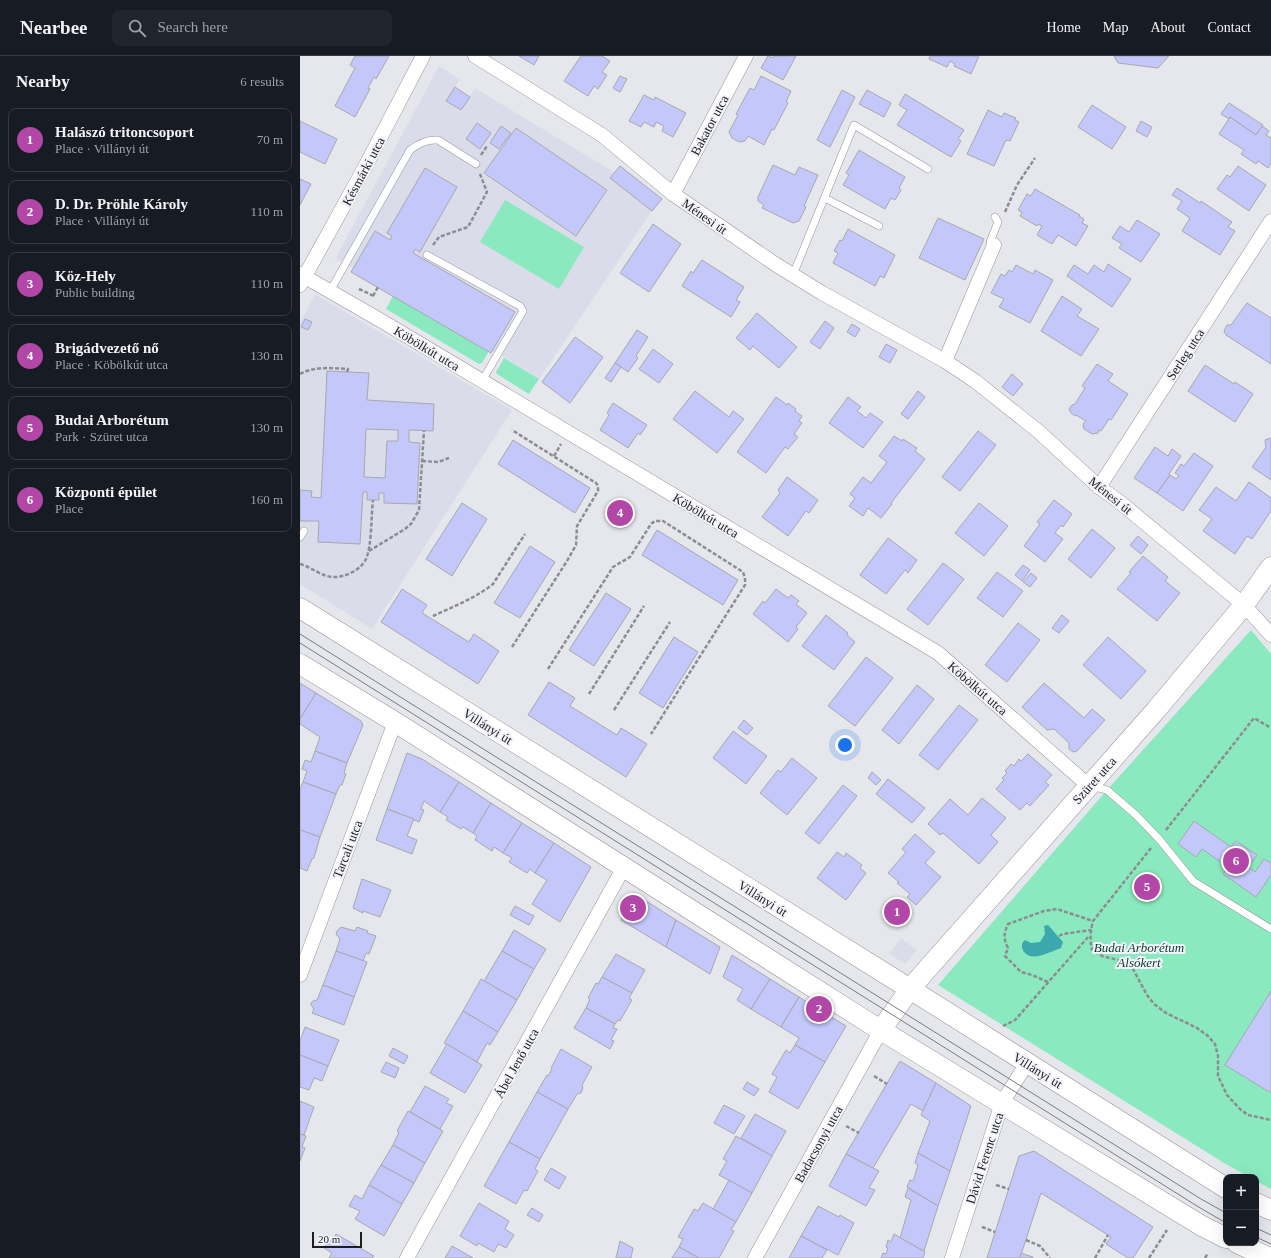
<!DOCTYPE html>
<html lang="en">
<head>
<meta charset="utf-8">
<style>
	body { margin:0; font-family:Georgia,serif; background:#20242c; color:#f1f3f6 }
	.controls { position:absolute; right:12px; bottom:12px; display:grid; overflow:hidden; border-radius:8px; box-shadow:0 4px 16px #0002 }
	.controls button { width:36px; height:36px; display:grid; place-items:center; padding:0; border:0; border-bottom:1px solid #363941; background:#171b24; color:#f1f3f6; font:20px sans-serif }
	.scale { position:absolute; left:12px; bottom:10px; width:50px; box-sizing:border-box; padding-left:4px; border:2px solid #1e1e20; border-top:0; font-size:11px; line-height:14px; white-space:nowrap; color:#1e1e20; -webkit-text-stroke:3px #f3f4fb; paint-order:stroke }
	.you { position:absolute; left:545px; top:689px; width:14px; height:14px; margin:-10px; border:3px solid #fff; border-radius:50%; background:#1a73e8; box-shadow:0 0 0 6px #1a73e833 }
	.badge { display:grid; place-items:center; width:26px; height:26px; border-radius:50%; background:#b347a7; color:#fff; font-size:13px; font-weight:700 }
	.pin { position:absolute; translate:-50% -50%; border:2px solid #fff; box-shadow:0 1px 4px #0006 }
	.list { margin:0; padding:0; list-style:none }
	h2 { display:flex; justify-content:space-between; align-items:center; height:52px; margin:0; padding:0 16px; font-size:17px }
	h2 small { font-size:13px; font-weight:400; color:#9ea1a6 }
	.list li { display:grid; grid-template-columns:26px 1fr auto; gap:12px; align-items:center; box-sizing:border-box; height:64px; margin:0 8px 8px; padding:0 8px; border:1px solid #363941; border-radius:8px }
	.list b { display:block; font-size:15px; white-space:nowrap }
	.list p { margin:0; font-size:13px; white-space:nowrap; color:#9ea1a6 }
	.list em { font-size:13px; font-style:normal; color:#9ea1a6 }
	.icon { flex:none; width:22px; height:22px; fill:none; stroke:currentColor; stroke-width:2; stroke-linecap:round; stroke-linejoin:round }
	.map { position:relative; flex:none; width:971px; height:1202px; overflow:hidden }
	header { display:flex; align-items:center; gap:24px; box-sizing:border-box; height:56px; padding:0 20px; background:#171b24; border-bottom:1px solid #363941 }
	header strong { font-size:19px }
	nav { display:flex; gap:22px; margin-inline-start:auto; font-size:14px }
	.search { width:280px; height:36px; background:#20242c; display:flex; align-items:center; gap:10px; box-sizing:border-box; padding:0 14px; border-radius:8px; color:#9ea1a6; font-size:15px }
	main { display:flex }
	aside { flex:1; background:#171b24 }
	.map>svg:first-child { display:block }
</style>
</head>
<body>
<header>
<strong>Nearbee</strong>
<div class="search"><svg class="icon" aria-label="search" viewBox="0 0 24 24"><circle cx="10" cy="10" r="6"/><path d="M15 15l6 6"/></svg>Search here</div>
<nav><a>Home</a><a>Map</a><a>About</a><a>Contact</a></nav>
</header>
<main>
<aside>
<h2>Nearby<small>6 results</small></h2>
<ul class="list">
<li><span class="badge">1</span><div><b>Halászó tritoncsoport</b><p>Place · Villányi út</p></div><em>70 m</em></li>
<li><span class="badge">2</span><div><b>D. Dr. Pröhle Károly</b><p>Place · Villányi út</p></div><em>110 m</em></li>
<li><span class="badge">3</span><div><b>Köz-Hely</b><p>Public building</p></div><em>110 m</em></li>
<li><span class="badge">4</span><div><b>Brigádvezető nő</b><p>Place · Köbölkút utca</p></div><em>130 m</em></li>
<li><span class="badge">5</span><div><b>Budai Arborétum</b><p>Park · Szüret utca</p></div><em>130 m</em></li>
<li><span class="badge">6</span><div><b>Központi épület</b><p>Place</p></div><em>160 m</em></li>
</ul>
</aside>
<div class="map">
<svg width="971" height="1202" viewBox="0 0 971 1202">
	<rect width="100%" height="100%" fill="#e6e7ed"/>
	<g fill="#dbdcea">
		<polygon points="139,10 160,23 146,45 161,54 175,32 314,116 310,122 352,155 239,323 199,298 192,295 191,297 51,216 53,212 35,203"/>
		<polygon points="15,238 212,354 72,573 0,528 0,266"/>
		<polygon points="601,882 617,894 605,908 589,898"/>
	</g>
	<g fill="#8be9bf">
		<polygon points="205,144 284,191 259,233 180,186"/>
		<polygon points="93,240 189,295 182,307 179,308 86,253"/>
		<polygon points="204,302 239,323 229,338 197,318 196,316"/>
		<polygon points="951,574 971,598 971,1133 956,1125 956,1121 949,1121 924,1107 638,929 807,734"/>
	</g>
	<path fill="#3da7ae" d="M748,869L763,886L761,892C751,895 734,906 725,897C722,894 721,890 723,886L725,884L731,887L740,886L745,878L744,870Z"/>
	<g fill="#c3c7fa" stroke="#a8a8ae" fill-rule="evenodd">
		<polygon points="55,0 89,0 76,23 74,21 68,32 70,33 55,61 35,50 55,12 50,9"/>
		<polygon points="219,0 239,0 234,9"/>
		<polygon points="281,0 302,0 310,5 302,16 307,19 298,33 294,30 288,40 264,25"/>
		<polygon points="468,0 473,2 474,0 496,0 483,24 461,12"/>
		<polygon points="630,0 679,0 671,18 654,10 655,8 650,5 647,11 629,3"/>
		<polygon points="814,0 869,0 858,12 818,7"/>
		<polygon points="320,20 327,23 320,36 313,32"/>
		<polygon points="461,20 491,35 486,46 488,47 474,74 472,73 464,89 448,80 445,85 439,86 432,82 429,76 438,59 436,58 450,32 454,34"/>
		<polygon points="155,31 170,41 161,54 146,45"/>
		<polygon points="542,34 555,41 530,91 517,84"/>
		<polygon points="567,34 591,47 584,61 559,48"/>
		<polygon points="605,38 664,74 658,83 661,85 651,101 597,69 607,54 599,49"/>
		<polygon points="344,39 354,44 355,41 386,57 373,81 362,75 364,70 356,66 354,71 344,66 341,71 329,65"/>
		<polygon points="929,47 963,69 956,79 930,61 929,63 921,58"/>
		<polygon points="792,49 826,71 812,93 778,71"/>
		<polygon points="688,54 702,61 704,57 716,62 715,64 719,66 710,85 706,84 694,110 667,98"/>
		<polygon points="930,61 956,79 962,70 969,75 966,79 971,82 971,107 968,112 958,105 956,108 941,98 944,94 919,78"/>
		<polygon points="0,65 37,83 25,108 0,96"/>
		<polygon points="841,65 852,71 847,81 836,75"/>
		<polygon points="177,67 191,77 180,93 166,83"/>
		<polygon points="201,70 211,77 199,93 190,87"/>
		<polygon points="216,72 307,134 276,180 184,117"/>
		<polygon points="559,94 605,121 599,132 601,134 595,144 591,142 585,153 543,129 549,119 546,117"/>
		<polygon points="473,109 495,119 499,111 518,119 504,150 506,151 499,165 493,167 462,152 464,149 458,145 458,141"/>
		<polygon points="320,110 362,143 352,155 310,122"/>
		<polygon points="938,110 966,129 949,155 917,133 927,119 930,121"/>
		<polygon points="125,112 157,131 120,196 115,193 113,197 215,256 191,297 51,216 75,175 90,184 92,180 87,177"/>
		<polygon points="0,123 11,128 0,149"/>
		<polygon points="877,132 900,147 901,145 932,166 928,171 935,175 920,199 882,175 890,162 877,153 882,145 872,139"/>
		<polygon points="735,133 780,159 779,160 784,163 782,167 788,170 776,190 758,179 752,188 737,179 742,170 738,168 737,170 720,160 722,156 718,154 727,138 731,140"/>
		<polygon points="638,162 684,183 665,224 619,202"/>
		<polygon points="837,164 860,178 841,206 819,192 822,188 812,182 820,170 829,176"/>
		<polygon points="353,168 381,188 349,236 320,217"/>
		<polygon points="548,173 595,199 584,222 580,220 575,230 533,207 538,197 534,195 540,184 542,185"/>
		<polygon points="402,204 444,231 436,244 440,246 431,261 382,230 391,215 393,217"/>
		<polygon points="808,208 831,223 812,251 767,220 774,209 788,218 794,209 804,216"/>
		<polygon points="716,209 733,218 735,214 753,224 730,267 699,251 704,243 691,237 701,218 705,220 709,214 712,216"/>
		<polygon points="762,240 782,253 777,260 799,273 781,300 741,275"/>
		<polygon points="947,247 971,262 971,308 926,279 924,275 927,269 931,269"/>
		<polygon points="457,257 497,291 479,312 453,290 450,294 436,282"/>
		<polygon points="5,263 12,266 8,274 1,271"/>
		<polygon points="525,265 534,272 520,293 510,286"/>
		<polygon points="552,268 560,273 555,281 547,276"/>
		<polygon points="337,274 348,281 336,300 338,302 328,316 315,307"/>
		<polygon points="275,281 303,301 270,347 242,326"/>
		<polygon points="586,288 597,294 590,307 579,301"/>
		<polygon points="353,293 373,308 359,327 339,313"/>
		<polygon points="315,307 321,311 311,326 305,322"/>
		<polygon points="797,308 813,318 808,325 828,338 811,364 809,363 801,375 799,374 798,377 792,378 784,373 783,368 786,365 776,359 775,360 771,357 769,353 772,349 775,348 785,332 782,330"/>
		<polygon points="905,309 934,328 935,326 953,338 935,366 888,335"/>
		<path d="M27,315L69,317L67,344L134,348L133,375L109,374V386L120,387L117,448L84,447V437H79V444H67V436H63L60,488L18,486L19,465H0V434L12,435L11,441L21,442ZM66,373L98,374V385H87L85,422L64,421Z"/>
		<polygon points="712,318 723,328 713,340 702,331"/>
		<polygon points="395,335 429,361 433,355 444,363 417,397 373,363"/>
		<polygon points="618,335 625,341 608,363 601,358"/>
		<polygon points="476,341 487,349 488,347 496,353 495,355 502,360 499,365 502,367 494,378 498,381 488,393 485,391 466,417 437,396"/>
		<polygon points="548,341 561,351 557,355 566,362 570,357 583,366 563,392 529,367"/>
		<polygon points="313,347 347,369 340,379 338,377 328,392 300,374 309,359 307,357"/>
		<polygon points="678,375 696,389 660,435 642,421"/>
		<polygon points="594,380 602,385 603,383 617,392 615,395 625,403 591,447 592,448 581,462 568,452 563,460 549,450 555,442 550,438 563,421 571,427 587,406 579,400"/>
		<polygon points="971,382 971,424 952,411 966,391 965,384"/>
		<polygon points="213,384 290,432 275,457 198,408"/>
		<polygon points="855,391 868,400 872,393 881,400 869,418 870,419 857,437 834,422"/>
		<polygon points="894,397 913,410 883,455 857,437 870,419 876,423 879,419 875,417 881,408 884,410"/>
		<polygon points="487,421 518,444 509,457 506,455 488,480 462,461 480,437 478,434"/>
		<polygon points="949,426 971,442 971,455 952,483 947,480 935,498 903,475 912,463 899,454 916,431 936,445"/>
		<polygon points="754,444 772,458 763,471 761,469 755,477 763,483 745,506 724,490 740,468 737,466"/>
		<polygon points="162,447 187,463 152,520 126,503"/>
		<polygon points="679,447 708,470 684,500 655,477"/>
		<polygon points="792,473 815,492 791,522 768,503"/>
		<polygon points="357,474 438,524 423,549 342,499"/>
		<polygon points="838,480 848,489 841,498 830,489"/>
		<polygon points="588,482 617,504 608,517 605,514 586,538 560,519"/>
		<polygon points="230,490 255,506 220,562 194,547"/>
		<polygon points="843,500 868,521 865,525 880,537 857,565 817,533 831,517 829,516"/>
		<polygon points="643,507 664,523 628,569 607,553"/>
		<polygon points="723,509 730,514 722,525 715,519"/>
		<polygon points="697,516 723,535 703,561 677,542"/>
		<polygon points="731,517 737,522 730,531 723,526"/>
		<polygon points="102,533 127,549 122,557 169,586 174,578 199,595 178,628 81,566"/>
		<polygon points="476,533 488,542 491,539 499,545 496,548 507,557 496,571 498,573 488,586 453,558 463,545 465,547"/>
		<polygon points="306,537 331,553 294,610 269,594"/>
		<polygon points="526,559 548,577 547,579 555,586 534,614 502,590"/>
		<polygon points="762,559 769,565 759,577 752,572"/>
		<polygon points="718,567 740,584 707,626 685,609"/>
		<polygon points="374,581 398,596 363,652 339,637"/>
		<polygon points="808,581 846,615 821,643 783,609"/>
		<polygon points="566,601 593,622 555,670 528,650"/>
		<polygon points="249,626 275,642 270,650 317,679 321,672 347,688 326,721 228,659"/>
		<polygon points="0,627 16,637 0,663"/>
		<polygon points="744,627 784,662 792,653 805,664 777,695 773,696 769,693 769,687 754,673 747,674 722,651"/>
		<polygon points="617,629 634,643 599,688 582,674"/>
		<polygon points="16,637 61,665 63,669 47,707 15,695 20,681 0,668 0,663"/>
		<polygon points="659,649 678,664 638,714 619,699"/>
		<polygon points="444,664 453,672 447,679 438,672"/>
		<polygon points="433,675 467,700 446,728 413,702"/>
		<polygon points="15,695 47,707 44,717 46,718 42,729 40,729 36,738 3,726 7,715 2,713 5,704 11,706"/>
		<polygon points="107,697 122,703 159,726 140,756 124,745 121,753 124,754 119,766 87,753"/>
		<polygon points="728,698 752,719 745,726 749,729 730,750 727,747 720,754 696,733 704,724 702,722 707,717 705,715 711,708 714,710 719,703 721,705"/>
		<polygon points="492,702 517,722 487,759 460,737 478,714 481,716"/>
		<polygon points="572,716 581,724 576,729 568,722"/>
		<polygon points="588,723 625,752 612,767 576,738"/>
		<polygon points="3,726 36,738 20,781 0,774 0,733"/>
		<polygon points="159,726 191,747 173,777 163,771 161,773 146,764 148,761 140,756"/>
		<polygon points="543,729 557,740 519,788 505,777"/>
		<polygon points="682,742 706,762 691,779 698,786 679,808 643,777 640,779 628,768 650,743 668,759"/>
		<polygon points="191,747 222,767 203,797 194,791 192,795 175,784 177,780 173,777"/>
		<polygon points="87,753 114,763 107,780 117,784 112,798 76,784"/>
		<polygon points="894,765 931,791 936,785 957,799 948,811 955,816 964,803 971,807 971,819 956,841 923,818 928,811 902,793 896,801 878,788"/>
		<polygon points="222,767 254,787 235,817 230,813 227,817 209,806 212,802 203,797"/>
		<polygon points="0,774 20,781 14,802 12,803 7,815 0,812"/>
		<polygon points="615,778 635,796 625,807 641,821 616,849 607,841 610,838 597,827 599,826 588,817 606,796 602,793"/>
		<polygon points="254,787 291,811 260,866 232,848 247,824 235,817"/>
		<polygon points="537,796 544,801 546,797 562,809 560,812 566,817 546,844 517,822"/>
		<polygon points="62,823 91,834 80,861 63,855 63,857 53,852"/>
		<polygon points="335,838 376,864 366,891 321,864"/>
		<polygon points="215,850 234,860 229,869 210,859"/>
		<polygon points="376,864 420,891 410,918 366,891"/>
		<polygon points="41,871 55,875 57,871 68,875 67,877 76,880 69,898 66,897 63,905 36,895 40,883 36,878 37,875"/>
		<polygon points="214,874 246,893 234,913 202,895"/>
		<polygon points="36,895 67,906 54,941 23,929"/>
		<polygon points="202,895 234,913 217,944 184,925"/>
		<polygon points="316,898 345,914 332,937 302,921"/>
		<polygon points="432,899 470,923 451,953 437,944 443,933 423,921"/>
		<polygon points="302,921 332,937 329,942 332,944 320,965 318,964 315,968 286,952 290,943 288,942 296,927 298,928"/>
		<polygon points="181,923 217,944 198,976 163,955"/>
		<polygon points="470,923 499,941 481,971 451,953"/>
		<polygon points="23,929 54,941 44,969 12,957 14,953 11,949 11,947 13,945 17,944"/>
		<polygon points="971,935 971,1037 925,1009"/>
		<polygon points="499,941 546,970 525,1006 495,989 499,982 481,971"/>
		<polygon points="286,952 315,968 313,972 317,973 311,984 314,985 310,993 274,972"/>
		<polygon points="163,955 198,976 190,989 187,987 177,1006 144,987"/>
		<polygon points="5,971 39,984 28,1010 0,999 0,985"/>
		<polygon points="147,988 182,1009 165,1037 130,1017"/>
		<polygon points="495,989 525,1006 498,1053 469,1036 477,1021 472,1018 486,994 490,997"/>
		<polygon points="93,992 108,1000 104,1008 89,1000"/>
		<polygon points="261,993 292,1011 282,1029 283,1032 281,1037 277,1038 268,1053 237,1036 247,1019 248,1020 252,1013 251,1012"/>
		<polygon points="0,999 28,1010 22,1025 14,1022 9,1034 0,1031"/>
		<polygon points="600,1005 636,1027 623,1055 611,1048 573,1112 546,1098"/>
		<polygon points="86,1006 99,1012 95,1022 81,1016"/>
		<polygon points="447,1026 459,1033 454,1040 443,1033"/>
		<polygon points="636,1027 671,1050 650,1115 618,1097 630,1065 621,1059"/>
		<polygon points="125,1030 149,1043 146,1047 153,1050 140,1073 110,1056"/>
		<polygon points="237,1036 268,1053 240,1103 209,1086"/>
		<polygon points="0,1045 14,1051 4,1079 0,1078"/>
		<polygon points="424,1049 445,1060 434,1078 414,1067"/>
		<polygon points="108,1055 143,1075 125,1107 93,1089 99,1076 97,1075"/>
		<polygon points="455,1058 486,1075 472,1100 441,1082"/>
		<polygon points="0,1078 6,1080 2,1091 5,1092 0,1105"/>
		<polygon points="436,1080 472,1100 452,1137 419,1119 427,1105 423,1103"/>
		<polygon points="209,1086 240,1103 235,1113 238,1115 227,1135 224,1134 216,1148 184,1130"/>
		<polygon points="93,1089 125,1107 114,1127 81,1109"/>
		<polygon points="734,1095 853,1171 833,1202 828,1202 806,1188 811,1181 741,1137 720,1202 687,1202 719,1100"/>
		<polygon points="618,1097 650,1115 638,1150 607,1131 610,1124 613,1125 618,1109 615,1107"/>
		<polygon points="546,1098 579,1115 569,1132 575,1134 566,1150 529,1130"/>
		<polygon points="81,1109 114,1127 102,1148 69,1129"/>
		<polygon points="251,1112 266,1121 259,1133 244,1124"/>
		<polygon points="429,1124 452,1137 436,1166 413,1153"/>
		<polygon points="69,1129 102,1148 84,1180 55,1163 60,1155 49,1150 55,1139 62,1143"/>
		<polygon points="608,1132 638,1150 624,1195 600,1182 611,1144 605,1141"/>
		<polygon points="179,1147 209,1165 205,1173 214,1179 206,1192 198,1188 194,1196 178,1187 177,1190 160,1180"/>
		<polygon points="403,1147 436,1166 431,1174 434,1175 419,1202 399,1202 379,1191 383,1183 378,1181 394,1153 398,1155"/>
		<polygon points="518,1150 539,1161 540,1159 554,1167 538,1199 501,1180"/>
		<polygon points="232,1152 243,1159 239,1166 227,1159"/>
		<polygon points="36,1178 74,1200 72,1202 29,1202 32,1197 24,1192 29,1184 32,1186"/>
		<polygon points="594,1178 625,1196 623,1202 581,1202 583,1197 586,1198 588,1192 586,1191 588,1184 591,1186"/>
		<polygon points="501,1180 527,1194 522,1202 489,1202"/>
		<polygon points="320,1185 333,1192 331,1202 316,1202"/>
		<polygon points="152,1190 173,1202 145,1202"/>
		<polygon points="379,1191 399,1202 372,1202"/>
		<polygon points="721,1197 733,1201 733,1202 720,1202"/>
	</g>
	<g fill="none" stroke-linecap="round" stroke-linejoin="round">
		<defs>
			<g id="lane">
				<polyline points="525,142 579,170"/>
				<polyline points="694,189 690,186 698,166 695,161"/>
				<polyline points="127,199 220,250 223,255 182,325"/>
				<polyline points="493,219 554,69 628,113"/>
				<path d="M30,235L110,94C119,87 127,83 138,84L176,108"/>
				<polyline points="0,481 4,475"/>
				<polyline points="791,730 807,734 836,759 859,783 893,825 971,873"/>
			</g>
			<g id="street">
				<polyline points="175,0 302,79 373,138 475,208 522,237 645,305 675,325 738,375 799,431 821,447 944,549 971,579"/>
				<polyline points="373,138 446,0"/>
				<polyline points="0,218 80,264 638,597 789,730"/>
				<polyline points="0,229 65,111 123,0"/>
				<polyline points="645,305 694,189"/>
				<polyline points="799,431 971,165"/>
				<polyline points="0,919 95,666"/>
				<polyline points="107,1202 324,811"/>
				<polyline points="455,1202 581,974"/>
				<polyline points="652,1202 702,1047 727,1007"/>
			</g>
			<g id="secondary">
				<polyline points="0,552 610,933 926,1132"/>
				<polyline points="0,608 95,666 566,965 902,1170 926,1182"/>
				<polyline points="581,974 610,933 622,919 856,654 944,549 971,511"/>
				<polyline points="956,1147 971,1154"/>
				<polyline points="937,1187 970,1202"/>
			</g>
		</defs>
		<use href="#lane" stroke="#94949a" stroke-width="8"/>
		<use href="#street" stroke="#94949a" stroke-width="15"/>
		<use href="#secondary" stroke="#94949a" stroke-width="21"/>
		<g stroke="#8c8c91" stroke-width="2.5" stroke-dasharray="4 2" stroke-linecap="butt">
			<polyline points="181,99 187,90"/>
			<polyline points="705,156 717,129 735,102"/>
			<polyline points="133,189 139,181 168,171 187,136 180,118"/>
			<polyline points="59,233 74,240"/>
			<polyline points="73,240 78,231"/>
			<path d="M0,318C15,310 31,312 48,313L47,316"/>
			<polyline points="254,400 261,388"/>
			<polyline points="122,405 138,406 149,402"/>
			<polyline points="69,495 105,473 111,468 119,454 124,375"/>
			<path d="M0,508C11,511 21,520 32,521C44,522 61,514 66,503C72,490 71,459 73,444"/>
			<path d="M133,560C152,551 176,542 193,528L225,478"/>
			<polyline points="212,591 267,505 276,489 277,470 298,435 298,430 296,427 212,374"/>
			<polyline points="248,613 313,511 330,501 351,468 355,465 363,465 443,516 445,522 445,529 351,678"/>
			<polyline points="289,638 344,550"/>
			<polyline points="314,654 370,566"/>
			<polyline points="866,774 954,662 971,672"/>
			<path d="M851,792L793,865C790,876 790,884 792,894L802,900L826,906L833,913L847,939L854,948L866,957L897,972L908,980L915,988L918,1000V1020L927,1039L941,1054L948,1059L971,1064"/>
			<polyline points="759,880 763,878 791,874"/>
			<path d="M748,926L732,919L721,916L705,900L708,892C703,882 704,877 708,868L744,855L757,853L793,865"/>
			<polyline points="703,970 715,964 789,880"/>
			<polyline points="574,1020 587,1028"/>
			<polyline points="546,1070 559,1077"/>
			<polyline points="696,1129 709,1133"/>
			<polyline points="682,1171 695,1176"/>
			<polyline points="726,1184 740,1190 750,1202"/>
			<polyline points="795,1202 808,1179"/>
			<polyline points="849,1202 867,1174"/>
			<polyline points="905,1202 908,1197"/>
		</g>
		<use href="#lane" stroke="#fff" stroke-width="7"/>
		<use href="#street" stroke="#fff" stroke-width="14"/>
		<use href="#secondary" stroke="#fff" stroke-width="20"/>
		<g stroke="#7b7b7f" stroke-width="1">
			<polyline points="0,578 901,1143 926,1157"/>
			<polyline points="0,587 897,1150 926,1167"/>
			<polyline points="956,1172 971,1179"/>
			<polyline points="956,1181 971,1188"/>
		</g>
	</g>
	<g text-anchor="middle" stroke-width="4" stroke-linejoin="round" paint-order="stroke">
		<g font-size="13" fill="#1e1e20" stroke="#f3f4fb">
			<text transform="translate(409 69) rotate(-62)" y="5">Bakator utca</text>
			<text transform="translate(63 115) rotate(-62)" y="5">Késmárki utca</text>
			<text transform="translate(405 160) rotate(35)" y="5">Ménesi út</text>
			<text transform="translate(127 292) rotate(31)" y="5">Köbölkút utca</text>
			<text transform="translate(885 298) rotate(-57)" y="5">Serleg utca</text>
			<text transform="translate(811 439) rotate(39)" y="5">Ménesi út</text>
			<text transform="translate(406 459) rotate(31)" y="5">Köbölkút utca</text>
			<text transform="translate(678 632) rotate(41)" y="5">Köbölkút utca</text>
			<text transform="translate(188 670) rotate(32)" y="5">Villányi út</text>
			<text transform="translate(794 724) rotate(-48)" y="5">Szüret utca</text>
			<text transform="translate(47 793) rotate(-69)" y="5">Tarcali utca</text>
			<text transform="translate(463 842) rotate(32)" y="5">Villányi út</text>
			<text transform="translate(216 1007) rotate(-61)" y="5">Ábel Jenő utca</text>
			<text transform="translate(738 1014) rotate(32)" y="5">Villányi út</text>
			<text transform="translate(518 1088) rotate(-61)" y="5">Badacsonyi utca</text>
			<text transform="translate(684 1102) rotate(-72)" y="5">Dávid Ferenc utca</text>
		</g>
		<g font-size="13" font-style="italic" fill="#0a3a28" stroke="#f3f4fb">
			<text x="839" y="896">Budai Arborétum<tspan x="839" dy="15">Alsókert</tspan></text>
		</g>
	</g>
</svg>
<div class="controls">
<button>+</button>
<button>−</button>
</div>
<div class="scale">20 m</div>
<div class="you"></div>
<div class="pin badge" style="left:597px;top:856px">1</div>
<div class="pin badge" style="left:519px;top:953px">2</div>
<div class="pin badge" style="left:333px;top:852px">3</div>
<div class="pin badge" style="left:320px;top:457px">4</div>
<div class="pin badge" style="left:847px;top:831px">5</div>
<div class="pin badge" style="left:936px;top:805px">6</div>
</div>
</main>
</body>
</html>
